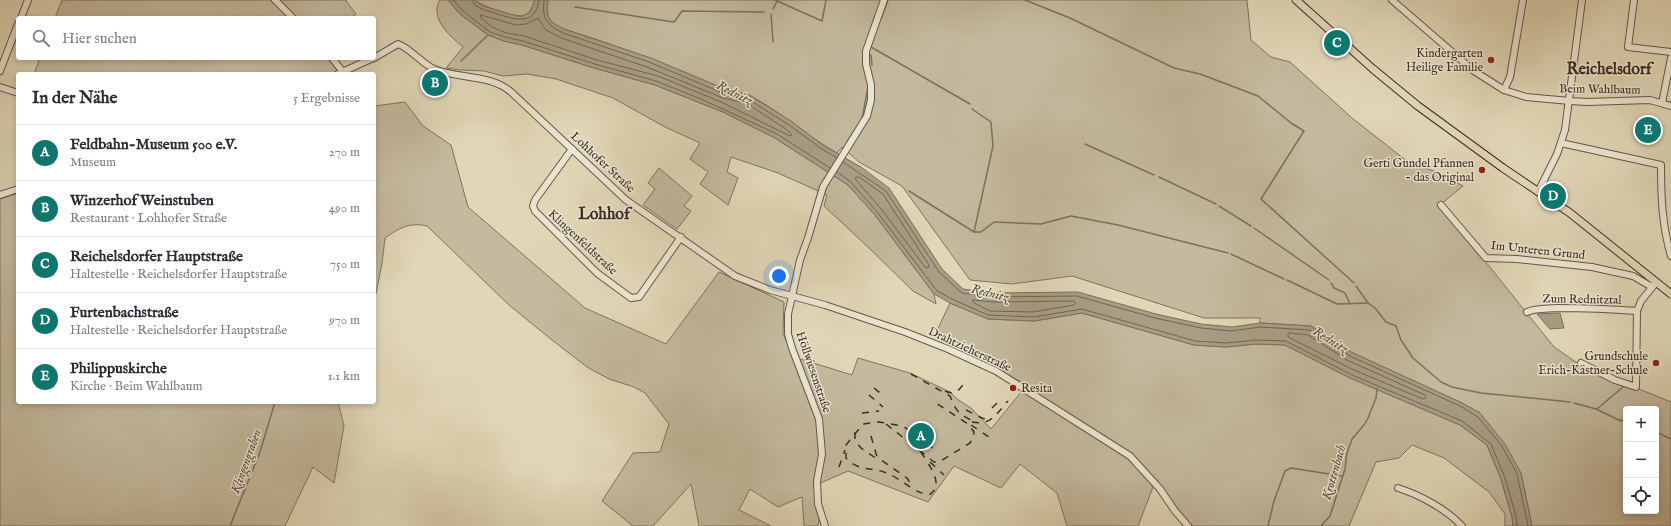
<!DOCTYPE html>
<html lang="de">
<head>
<meta charset="utf-8">
<style>
	body { margin:0; font-family:"IM FELL English",serif; background:#f7f7f7; color:#2b2b33 }
	.controls { position:absolute; right:12px; bottom:12px; display:grid; overflow:hidden; border-radius:4px; box-shadow:0 2px 6px #0003 }
	.controls button { width:36px; height:36px; display:grid; place-items:center; padding:0; border:0; border-bottom:1px solid #e1e1e2; background:#fff; color:#2b2b33; font:20px sans-serif }
	.you { position:absolute; left:779px; top:276px; width:14px; height:14px; margin:-10px; border:3px solid #fff; border-radius:50%; background:#1a73e8; box-shadow:0 0 0 6px #1a73e833 }
	.badge { display:grid; place-items:center; width:26px; height:26px; border-radius:50%; background:#0f766e; color:#fff; font-size:13px; font-weight:700 }
	.pin { position:absolute; translate:-50% -50%; border:2px solid #fff; box-shadow:0 1px 4px #0006 }
	.list { margin:0; padding:0; list-style:none }
	h2 { display:flex; justify-content:space-between; align-items:center; height:52px; margin:0; padding:0 16px; font-size:17px }
	h2 small { font-size:13px; font-weight:400; color:#7c7c81 }
	.list li { display:grid; grid-template-columns:26px 1fr auto; gap:12px; align-items:center; box-sizing:border-box; height:56px; padding:0 16px; border-top:1px solid #e1e1e2 }
	.list b { display:block; font-size:15px; white-space:nowrap }
	.list p { margin:0; font-size:13px; white-space:nowrap; color:#7c7c81 }
	.list em { font-size:13px; font-style:normal; color:#7c7c81 }
	.icon { flex:none; width:22px; height:22px; fill:none; stroke:currentColor; stroke-width:2; stroke-linecap:round; stroke-linejoin:round }
	.map { position:relative; flex:none; width:1671px; height:526px; overflow:hidden }
	.search { position:absolute; background:#fff; box-shadow:0 2px 6px #0003; left:16px; top:16px; width:360px; height:44px; display:flex; align-items:center; gap:10px; box-sizing:border-box; padding:0 14px; border-radius:4px; color:#7c7c81; font-size:15px }
	.panel { position:absolute; background:#fff; box-shadow:0 2px 6px #0003; left:16px; top:72px; width:360px; height:332px; border-radius:4px }
	.map>svg:first-child { display:block }
</style>
</head>
<body>
<div class="map">
<svg width="1671" height="526" viewBox="0 0 1671 526">
	<rect width="100%" height="100%" fill="#e1d7b7"/>
	<filter id="stains"><feTurbulence type="fractalNoise" baseFrequency=".005" numOctaves="4"/><feColorMatrix values="0 0 0 0 .2 0 0 0 0 .09 0 0 0 0 .02 0 0 0 .5 -.17"/></filter>
	<radialGradient id="worn" r=".72"><stop offset=".6" stop-color="#630" stop-opacity="0"/><stop offset="1" stop-color="#630" stop-opacity=".3"/></radialGradient>
	<g fill="#c4ba9e" stroke="#7e7461" fill-rule="evenodd">
		<polygon points="62,0 347,0 346,1 356,14 351,18 55,18"/>
		<path d="M440,0H448L460,14L488,35L504,41L522,45L594,68L655,85L723,112L775,138L848,185L875,215L934,294L936,304L913,291L869,248L824,206L827,195L778,173L731,157L727,172L738,178L728,205L700,184L708,172L690,159L700,143L665,127L613,98L556,79L527,74L503,76L484,71L461,70L446,68L463,47C450,36 429,18 440,0Z"/>
		<path d="M474,0H535C533,6 531,12 525,15C515,19 483,6 474,0Z"/>
		<path d="M548,0H1247L1251,40L1271,57L1290,62L1352,118L1408,162L1434,171L1463,186L1440,205L1554,347L1580,365L1671,402V526H1532L1521,473L1480,413L1462,403L1351,352L1311,326L1260,323V318H1204L1072,276L1012,284L970,280L902,186L859,162L842,147L837,153C807,136 781,112 751,96C743,92 732,92 724,89C672,66 619,46 564,29C548,21 546,18 548,0ZM1626,409H1656V511H1626Z"/>
		<polygon points="40,58 332,58 342,71 337,74 34,74"/>
		<path d="M405,102L423,126L451,145L468,207L585,308L666,344L719,272L784,302L783,334L794,357L852,375L858,358L910,373L950,392L957,399L971,408L991,429L1027,385L934,337L950,303L988,319L1034,321L1082,313L1194,345L1226,347L1256,344L1285,345L1350,378L1460,425L1487,445L1501,479L1512,517L1513,526H1505V514L1489,492L1444,458L1412,445L1399,458L1376,462L1349,526H1193L1134,459L1153,487L1138,526H1067L1057,493L1020,464L1001,488L954,466L928,502L848,471L814,486L819,520L818,526H804L802,497L778,507L750,489L739,510L771,526H699L691,484L653,526H633L602,501L633,453L660,452L669,424L645,393L634,387L609,379L587,367L552,340L509,305L427,226C410,222 399,228 385,238L382,264L374,303V106Z"/>
		<polygon points="659,168 692,196 684,206 691,211 677,229 643,205 655,189 648,183"/>
		<polygon points="18,193 18,402 338,402 344,426 334,483 313,467 285,526 0,526 0,199"/>
	</g>
	<g fill="#a89e85" stroke="#7b725e">
		<path d="M448,0H474L483,6L517,16H523L530,12L535,0H548C546,18 548,21 564,29L651,58L727,90L749,95L791,121L824,146L861,167L889,188L942,269L963,289L993,293L1078,292L1156,314L1201,324L1232,327L1260,323L1311,326L1351,352L1462,403L1480,413L1505,444L1521,473L1532,526H1513L1512,517L1501,479L1487,445L1460,425L1350,378L1285,345L1256,344L1226,347L1194,345L1082,313L1034,321L988,319L950,303L934,294L875,215L848,185L775,138L723,112L655,85L594,68L522,45L504,41L488,35L460,14Z"/>
		<polygon points="1560,313 1564,328 1550,329 1537,314"/>
	</g>
	<g fill="none" stroke-linecap="round" stroke-linejoin="round">
		<g stroke="#706654" stroke-width="1">
			<polyline points="453,0 463,11 490,32 505,37 523,41 595,64 656,81 701,99 777,134 830,168"/>
			<path d="M473,0L474,4C481,10 489,11 497,14C514,19 536,27 539,0"/>
			<path d="M544,0C542,19 546,24 563,33L649,62L725,94L748,99L789,125L822,149L837,158"/>
			<polygon points="481,15 516,25 526,24 538,18 546,30 561,38 647,67 723,98 746,103 786,129 792,135 790,136 721,102 658,76 597,60 524,36 506,33 492,27 481,18"/>
			<polyline points="843,162 886,191 939,272 962,293 993,297 1077,296 1155,318 1201,328 1231,331 1260,327 1310,330 1350,356 1460,406 1478,417 1502,446 1517,474 1528,526"/>
			<polyline points="837,172 851,182 878,213 937,291 952,299 988,315 1034,317 1082,309 1195,341 1226,343 1256,340 1286,341 1352,375 1462,421 1491,444 1505,478 1516,516 1517,526"/>
			<polygon points="856,177 859,177 883,194 929,265 928,268 925,267 882,210 856,180"/>
			<polygon points="973,300 993,302 1074,301 1076,303 1074,305 1033,312 990,311 974,303"/>
			<polygon points="1290,333 1308,335 1347,360 1425,395 1426,398 1423,399 1354,370 1288,337 1288,334"/>
		</g>
		<g stroke="#7b725e" stroke-width="1.5">
			<polyline points="775,0 822,21 826,0"/>
			<polyline points="1025,0 1070,18 1174,68 1200,74 1258,96 1291,123 1304,131 1261,199 1354,283"/>
			<polyline points="575,7 674,22 682,11 764,12"/>
			<polyline points="773,9 777,1"/>
			<polyline points="771,14 773,42"/>
			<polyline points="881,19 888,0"/>
			<polyline points="872,42 871,47 970,104"/>
			<polyline points="871,55 872,65"/>
			<polyline points="461,61 488,35"/>
			<polyline points="972,109 991,122 993,146 974,232"/>
			<polyline points="847,142 862,119 868,87"/>
			<polyline points="1085,144 1154,175"/>
			<polyline points="1159,177 1216,204"/>
			<polyline points="909,191 974,232 981,232 994,222 1041,224 1071,216 1118,225 1228,253"/>
			<polyline points="1219,206 1251,226"/>
			<polyline points="1254,228 1329,280"/>
			<polyline points="1231,254 1284,279"/>
			<polyline points="1287,280 1337,304 1368,303"/>
			<polyline points="1331,283 1334,288 1345,293 1350,304"/>
			<polyline points="1356,286 1368,303 1375,308 1386,322 1396,326 1401,340 1413,358 1441,382 1452,387 1481,393 1570,402"/>
			<polyline points="1574,403 1596,409 1621,421 1626,418"/>
			<polyline points="1597,409 1623,387"/>
			<polyline points="1656,432 1671,439"/>
			<polyline points="230,526 260,452 275,402"/>
			<polyline points="1268,526 1274,501 1285,471 1291,468 1342,476"/>
			<polyline points="1321,526 1330,516 1345,469 1347,453 1352,439 1364,425 1368,418 1376,398 1377,388"/>
		</g>
		<defs>
			<g id="minor">
				<polyline points="275,0 293,18"/>
				<polyline points="1392,0 1474,71 1504,90 1526,97 1570,101 1587,102 1650,100 1671,106"/>
				<polyline points="1634,0 1628,47 1671,52"/>
				<polyline points="21,18 28,0"/>
				<polyline points="332,58 343,72"/>
				<path d="M374,58L398,44C410,48 421,63 434,69C459,79 488,74 510,91L626,200L735,276L770,290L825,305L905,332L948,349L996,371L1130,456L1160,489L1175,511L1188,526"/>
				<polyline points="0,71 18,24"/>
				<polyline points="338,74 373,58"/>
				<polyline points="0,87 18,93"/>
				<polyline points="1504,90 1510,77 1523,0"/>
				<polyline points="1662,103 1671,58"/>
				<path d="M1561,143L1661,165C1661,197 1662,225 1671,256"/>
				<polyline points="572,149 535,200 533,206 535,211 597,273 631,298 639,297 681,237"/>
				<polyline points="1538,192 1557,154 1565,130 1582,0"/>
				<polyline points="0,195 18,189"/>
				<polyline points="1441,205 1486,258 1517,259 1592,267 1633,276 1652,287"/>
				<path d="M1527,312C1536,308 1547,309 1557,308C1584,308 1611,309 1637,311"/>
				<polyline points="1581,363 1615,380 1636,387 1637,311 1641,301 1654,285"/>
				<path d="M1398,488C1420,495 1446,509 1462,526"/>
				<polyline points="825,526 818,504 817,481 822,454 819,419 792,348 788,334 788,314 800,260 808,238 823,187 867,116 871,100 871,85 866,64 866,51 884,0"/>
			</g>
			<polyline id="major" points="1296,0 1373,69 1418,106 1503,168 1570,213 1671,294"/>
		</defs>
		<use href="#minor" stroke="#625949" stroke-width="8"/>
		<use href="#major" stroke="#382f24" stroke-width="9"/>
		<use href="#minor" stroke="#ece5d0" stroke-width="6"/>
		<use href="#major" stroke="#e1d7b7" stroke-width="7"/>
		<g stroke="#382f24" stroke-width="1.5" stroke-dasharray="7 7" stroke-linecap="butt">
			<path d="M911,374L950,396C957,414 960,414 976,423"/>
			<polyline points="874,388 885,397"/>
			<path d="M945,391C955,396 960,390 965,381"/>
			<polyline points="869,395 883,407"/>
			<polyline points="992,408 1001,399"/>
			<polyline points="966,410 982,418 987,420"/>
			<polyline points="862,413 879,411"/>
			<path d="M972,422C991,426 996,414 1008,401"/>
			<polyline points="886,424 934,462 939,462 970,443 973,439 974,432 968,424 933,401"/>
			<polyline points="971,425 989,437"/>
			<polyline points="855,432 855,441 861,448 877,459 875,457"/>
			<polyline points="871,436 877,457 907,478 913,488"/>
			<path d="M921,452C928,464 946,485 929,495C915,493 902,480 889,474C873,466 860,473 846,458V445L863,424L879,422L903,426L937,451"/>
			<polyline points="930,462 944,475"/>
			<polyline points="839,467 845,450"/>
		</g>
	</g>
	<g fill="#8f2418" stroke="#ece5d0" stroke-width="1.5">
		<circle cx="1491" cy="60" r="4"/>
		<circle cx="1482" cy="170" r="4"/>
		<circle cx="1656" cy="363" r="4"/>
		<circle cx="1013" cy="388" r="4"/>
	</g>
	<g text-anchor="middle" stroke-width="3" stroke-linejoin="round" paint-order="stroke">
		<g font-size="12" fill="#382f24" stroke="#ece5d0" text-anchor="end">
			<text x="1483" y="57">Kindergarten<tspan x="1483" dy="14">Heilige Familie</tspan></text>
			<text x="1474" y="167">Gerti Gundel Pfannen<tspan x="1474" dy="14">- das Original</tspan></text>
			<text x="1648" y="360">Grundschule<tspan x="1648" dy="14">Erich-Kästner-Schule</tspan></text>
			<text x="1021" y="392" text-anchor="start">Resita</text>
		</g>
		<g font-size="12" fill="#382f24" stroke="#ece5d0">
			<text transform="translate(1600 89) rotate(1)" y="4">Beim Wahlbaum</text>
			<text transform="translate(603 162) rotate(43)" y="4">Lohhofer Straße</text>
			<text transform="translate(583 242) rotate(43)" y="4">Klingenfeldstraße</text>
			<text transform="translate(1538 250) rotate(6)" y="4">Im Unteren Grund</text>
			<text transform="translate(1582 299) rotate(1)" y="4">Zum Rednitztal</text>
			<text transform="translate(970 349) rotate(25)" y="4">Drahtzieherstraße</text>
			<text transform="translate(814 372) rotate(71)" y="4">Höllwiesenstraße</text>
		</g>
		<g font-size="13" font-style="italic" fill="#544b3c" stroke="#ece5d0">
			<text transform="translate(735 92) rotate(27)" y="5">Rednitz</text>
			<text transform="translate(990 292) rotate(14)" y="5">Rednitz</text>
			<text transform="translate(1331 339) rotate(32)" y="5">Rednitz</text>
			<text transform="translate(245 461) rotate(-70)" y="5">Klingengraben</text>
			<text transform="translate(1333 472) rotate(-74)" y="5">Krottenbach</text>
		</g>
		<g font-size="16" font-weight="bold" fill="#382f24" stroke="#ece5d0">
			<text x="1609" y="74">Reichelsdorf</text>
			<text x="604" y="219">Lohhof</text>
		</g>
	</g>
	<rect width="100%" height="100%" filter="url(#stains)"/>
	<rect width="100%" height="100%" fill="url(#worn)"/>
</svg>
<div class="controls">
<button>+</button>
<button>−</button>
<button><svg class="icon" aria-label="locate" viewBox="0 0 24 24"><circle cx="12" cy="12" r="6"/><path d="M12 2v4M12 18v4M2 12h4M18 12h4"/></svg></button>
</div>
<div class="you"></div>
<div class="pin badge" style="left:921px;top:436px">A</div>
<div class="pin badge" style="left:435px;top:83px">B</div>
<div class="pin badge" style="left:1337px;top:43px">C</div>
<div class="pin badge" style="left:1553px;top:196px">D</div>
<div class="pin badge" style="left:1648px;top:130px">E</div>
<div class="search"><svg class="icon" aria-label="search" viewBox="0 0 24 24"><circle cx="10" cy="10" r="6"/><path d="M15 15l6 6"/></svg>Hier suchen</div>
<section class="panel">
<h2>In der Nähe<small>5 Ergebnisse</small></h2>
<ul class="list">
<li><span class="badge">A</span><div><b>Feldbahn-Museum 500 e.V.</b><p>Museum</p></div><em>270 m</em></li>
<li><span class="badge">B</span><div><b>Winzerhof Weinstuben</b><p>Restaurant · Lohhofer Straße</p></div><em>490 m</em></li>
<li><span class="badge">C</span><div><b>Reichelsdorfer Hauptstraße</b><p>Haltestelle · Reichelsdorfer Hauptstraße</p></div><em>750 m</em></li>
<li><span class="badge">D</span><div><b>Furtenbachstraße</b><p>Haltestelle · Reichelsdorfer Hauptstraße</p></div><em>970 m</em></li>
<li><span class="badge">E</span><div><b>Philippuskirche</b><p>Kirche · Beim Wahlbaum</p></div><em>1.1 km</em></li>
</ul>
</section>
</div>
</body>
</html>
